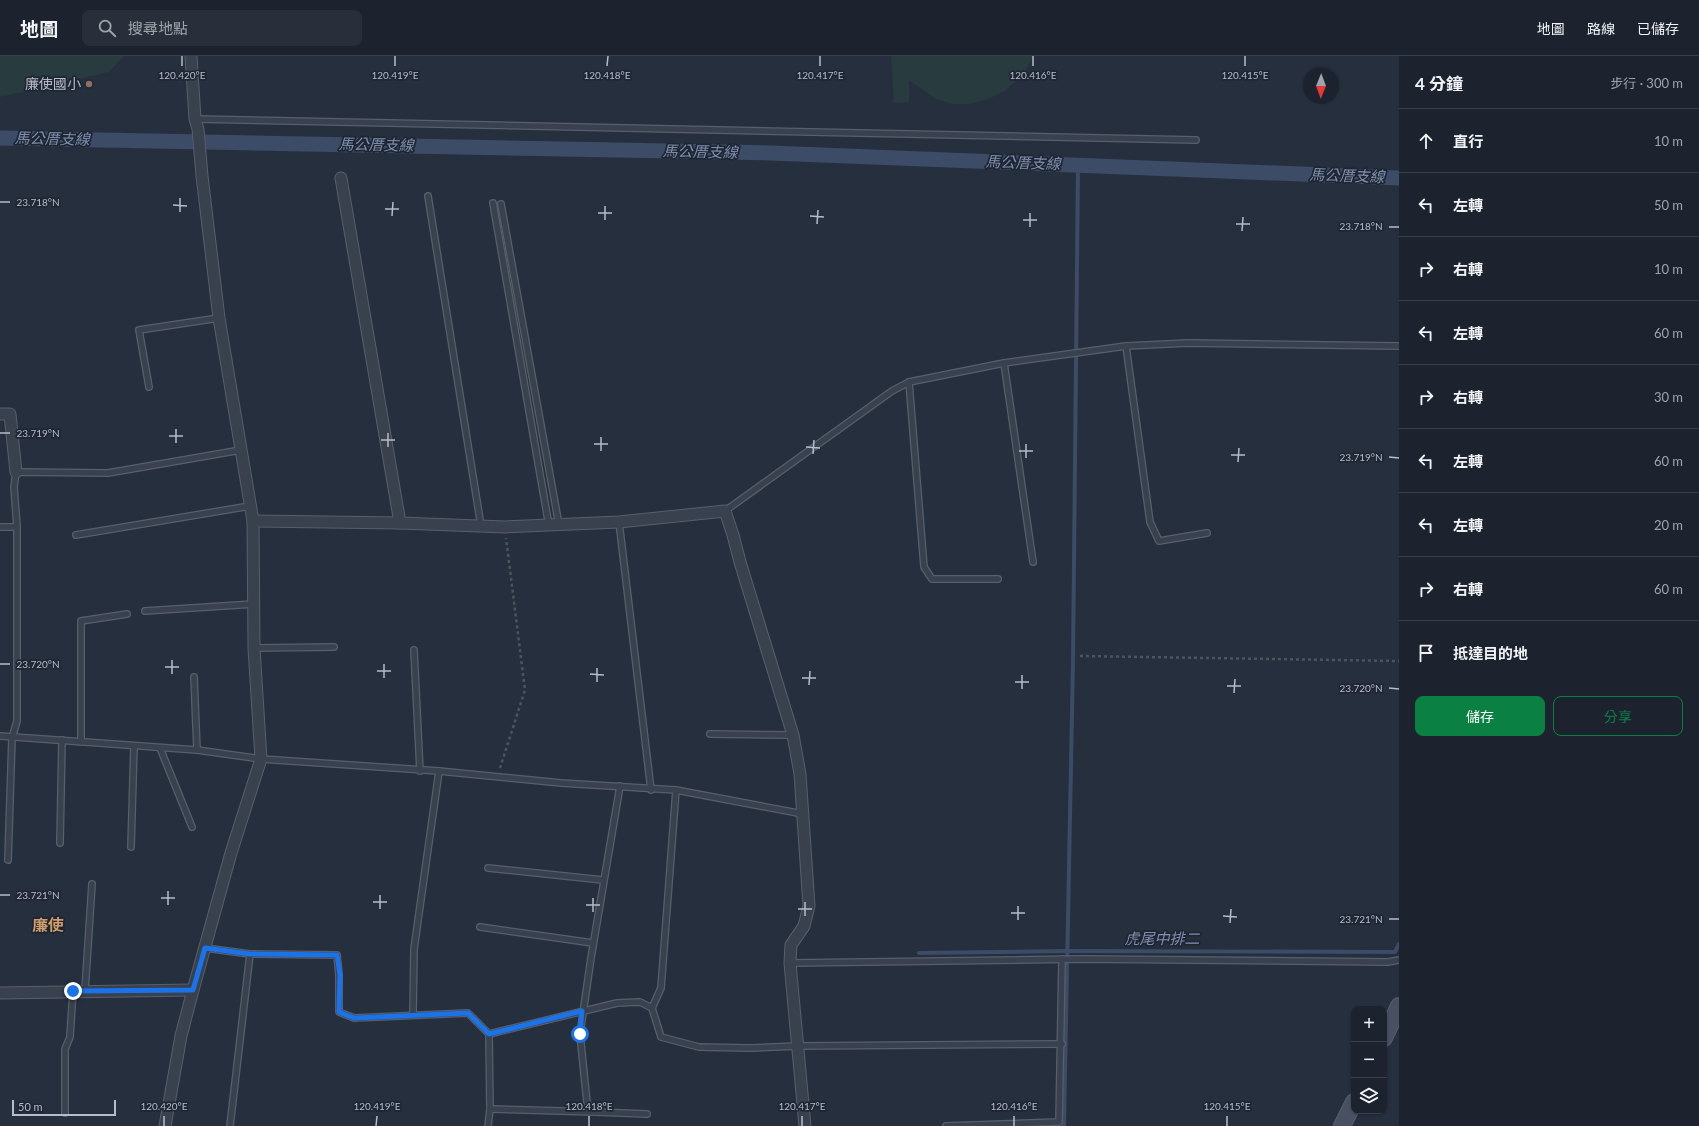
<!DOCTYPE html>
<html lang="zh-TW">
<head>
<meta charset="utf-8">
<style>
	body { margin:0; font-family:Lato,"Noto Sans TC",sans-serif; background:#292f3a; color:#f1f3f6 }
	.controls { position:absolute; right:12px; bottom:12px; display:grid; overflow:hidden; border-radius:8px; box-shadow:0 1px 3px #0004 }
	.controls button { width:36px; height:36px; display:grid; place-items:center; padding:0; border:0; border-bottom:1px solid #3a404a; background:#1c232e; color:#f1f3f6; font:20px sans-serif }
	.compass { position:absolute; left:1303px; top:12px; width:36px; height:36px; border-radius:50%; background:#1c232e; box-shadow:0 1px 3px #0004; rotate:181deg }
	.scale { position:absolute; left:12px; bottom:10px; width:104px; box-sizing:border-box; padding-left:4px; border:2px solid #b6bcc9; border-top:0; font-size:11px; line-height:14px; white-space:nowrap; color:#b6bcc9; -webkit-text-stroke:3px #1f2633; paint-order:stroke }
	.stop { position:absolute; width:12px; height:12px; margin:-9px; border:3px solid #1a73e8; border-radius:50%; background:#fff }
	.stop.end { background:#1a73e8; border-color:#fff; box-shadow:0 1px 4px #0008 }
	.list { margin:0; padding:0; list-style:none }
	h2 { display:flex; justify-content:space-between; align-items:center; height:52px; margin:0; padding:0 16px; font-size:17px }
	h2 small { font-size:13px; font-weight:400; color:#a0a4aa }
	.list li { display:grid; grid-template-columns:26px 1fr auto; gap:12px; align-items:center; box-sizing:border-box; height:64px; padding:0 16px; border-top:1px solid #3a404a }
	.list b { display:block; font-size:15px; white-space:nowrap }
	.list em { font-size:13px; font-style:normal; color:#a0a4aa }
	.actions { display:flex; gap:8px; padding:12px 16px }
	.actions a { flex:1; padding:9px 0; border:1px solid #0b8043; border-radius:8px; text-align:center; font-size:14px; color:#0b8043 }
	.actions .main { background:#0b8043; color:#fff }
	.icon { flex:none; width:22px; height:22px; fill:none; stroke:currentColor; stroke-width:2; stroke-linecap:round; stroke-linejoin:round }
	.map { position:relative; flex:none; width:1399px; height:1070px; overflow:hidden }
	header { display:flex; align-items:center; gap:24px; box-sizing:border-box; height:56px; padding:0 20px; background:#1c232e; border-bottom:1px solid #3a404a }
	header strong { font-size:19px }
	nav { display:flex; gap:22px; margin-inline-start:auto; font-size:14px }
	.search { width:280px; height:36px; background:#292f3a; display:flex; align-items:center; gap:10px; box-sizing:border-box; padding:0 14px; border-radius:8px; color:#a0a4aa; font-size:15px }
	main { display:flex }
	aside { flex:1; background:#1c232e }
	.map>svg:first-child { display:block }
</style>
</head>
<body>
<header>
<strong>地圖</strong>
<div class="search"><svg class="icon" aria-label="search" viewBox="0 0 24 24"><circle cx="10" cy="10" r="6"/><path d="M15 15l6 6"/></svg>搜尋地點</div>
<nav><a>地圖</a><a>路線</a><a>已儲存</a></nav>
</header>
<main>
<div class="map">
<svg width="1399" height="1070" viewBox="0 0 1399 1070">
	<rect width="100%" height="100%" fill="#262f3e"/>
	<g fill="#283b3f">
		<polygon points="0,0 124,0 109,16 0,41"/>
		<polygon points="891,0 1033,0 1024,18 1005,35 988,43 970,48 953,48 936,43 909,24 909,46 894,47"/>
	</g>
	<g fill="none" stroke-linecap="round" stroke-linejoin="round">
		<g stroke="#3c4b66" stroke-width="4">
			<polyline points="919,897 1067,895 1395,896 1399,888"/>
			<polyline points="1064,1070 1073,605 1078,109"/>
		</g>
		<polyline stroke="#3c4b66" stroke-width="15" points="0,82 771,97 1399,122"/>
		<defs>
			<g id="lane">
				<polyline points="195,63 1196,84"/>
				<polyline points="428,140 481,470"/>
				<polyline points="493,147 549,470"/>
				<polyline points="501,148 559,469"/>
				<polyline points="1126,290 1150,466 1159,485 1207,477"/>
				<polyline points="1004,307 1033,506"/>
				<polyline points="909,326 924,511 932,523 998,523"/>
				<polyline points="149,331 139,274 219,262"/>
				<polyline points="725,455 892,335 909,326 1004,307 1126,290 1188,287 1399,290"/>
				<polyline points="619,466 651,734"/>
				<polyline points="0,471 17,471"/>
				<polyline points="76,479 250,450"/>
				<polyline points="145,555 254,548"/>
				<polyline points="254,592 334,591"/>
				<polyline points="414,594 420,715"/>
				<polyline points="194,621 197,694"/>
				<polyline points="710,678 793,679"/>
				<polyline points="0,680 197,694 261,703 439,715 561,727 676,734 803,758"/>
				<polyline points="81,686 81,565 127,558"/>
				<polyline points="160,692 192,771"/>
				<polyline points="620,730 591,902 580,978 587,1047 595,1056 647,1058"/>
				<polyline points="60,787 62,684"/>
				<polyline points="131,791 134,690"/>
				<polyline points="8,804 12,682 17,665 17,471 14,431 16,416 108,417 241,394"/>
				<polyline points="488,812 603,824"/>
				<polyline points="480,871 593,887"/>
				<polyline points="205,892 250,898 337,899 339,919 339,956 354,962 468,957 489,978 490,1053 488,1070"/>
				<polyline points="790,907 1082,903 1388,906 1399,904"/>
				<polyline points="85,935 92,828"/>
				<polyline points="652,952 661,932 676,734"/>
				<polyline points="413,959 414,893 439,715"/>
				<polyline points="489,978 617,947 640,946 652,952 661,981 699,991 750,992 798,990 1062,988"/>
				<polyline points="490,1053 595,1056"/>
				<polyline points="65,1057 65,993 70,981 73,935"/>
				<polyline points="230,1070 250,898"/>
				<polyline points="946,1070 1059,1066 1062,903"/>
			</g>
			<g id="street">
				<polyline points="341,122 400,467"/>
				<polyline points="0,358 10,358 16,416"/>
				<polyline points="253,465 400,467 505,471 619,466 725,455 733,479 740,506 793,679 800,718 809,850 804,870 791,889 790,907 805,1070"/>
				<polyline points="0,937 193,934"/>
				<polyline points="165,1070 181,980 193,934 231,797 261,703 254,592 253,465 219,262 202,120 198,73 195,63 191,0"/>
			</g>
			<g id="secondary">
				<polyline points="1384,982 1399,950"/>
				<polyline points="1342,1070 1354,1046"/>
			</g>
		</defs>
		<use href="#lane" stroke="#585f6c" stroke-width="8"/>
		<use href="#street" stroke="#585f6c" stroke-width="13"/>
		<use href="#secondary" stroke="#585f6c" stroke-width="18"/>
		<g stroke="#46585c" stroke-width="2.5" stroke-dasharray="3 3" stroke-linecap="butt">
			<polyline points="1080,600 1399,605"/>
			<polyline points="500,712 525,634 506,482"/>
		</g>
		<use href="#lane" stroke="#3a414e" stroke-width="5.5"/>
		<use href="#street" stroke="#3a414e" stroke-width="11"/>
		<use href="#secondary" stroke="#485061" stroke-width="16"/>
	</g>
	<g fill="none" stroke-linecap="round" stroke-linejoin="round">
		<polyline stroke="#1a73e8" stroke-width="5" points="73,935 193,934 205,892 250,898 337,899 340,919 339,956 354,962 468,957 489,978 582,955 580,978"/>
	</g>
	<path fill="none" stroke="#b6bcc9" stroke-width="1.5" d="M182,10V0M395,10V0M607,10L608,0M820,10V0M1033,10V0M1245,10V0M0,146H10M173,149L187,150M385,153H399M180,156V142M598,157H612M392,160L393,146M810,160L824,161M605,164V150M1023,164H1037M817,168L818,154M1236,168H1250M1030,171V157M1389,171H1399M1242,175L1243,161M0,377H10M169,380H183M381,384H395M176,387V373M594,388H608M388,391V377M806,391L820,392M601,395V381M1019,395H1033M813,398L814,384M1231,399H1245M1389,401L1399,402M1026,402V388M1238,406L1239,392M0,608H10M165,611H179M377,615H391M172,618V604M590,618L604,619M384,622V608M802,622H816M597,626V612M1015,626H1029M809,629L810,615M1227,630H1241M1389,632L1399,633M1022,633V619M1234,637L1235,623M0,839H10M161,842H175M373,846H387M168,849V835M586,849H600M380,853V839M798,853H812M593,856V842M1011,857H1025M805,860V846M1223,860L1237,861M1389,863H1399M1018,864V850M1230,867L1231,853M164,1070V1060M376,1070L377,1060M589,1070V1060M802,1070V1060M1014,1070V1060M1227,1070V1060"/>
	<circle fill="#8d6e63" stroke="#1f2633" stroke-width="1.5" cx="89" cy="28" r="4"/>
	<g text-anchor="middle" stroke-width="3.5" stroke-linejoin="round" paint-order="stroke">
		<g font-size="14" fill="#b6bcc9" stroke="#1f2633" text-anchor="end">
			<text x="81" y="33">廉使國小</text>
		</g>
		<g font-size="15" font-style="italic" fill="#7f90af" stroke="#1f2633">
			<text transform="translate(52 83) rotate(1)" y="5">馬公厝支線</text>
			<text transform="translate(376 89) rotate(1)" y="5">馬公厝支線</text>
			<text transform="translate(700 96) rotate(1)" y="5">馬公厝支線</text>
			<text transform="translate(1023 107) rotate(2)" y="5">馬公厝支線</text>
			<text transform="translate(1347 120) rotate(2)" y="5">馬公厝支線</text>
			<text x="1162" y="888">虎尾中排二</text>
		</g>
		<g font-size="16" font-weight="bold" fill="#d09d6a" stroke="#1f2633">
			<text x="48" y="875">廉使</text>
		</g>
	</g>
	<g font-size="10" text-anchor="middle" fill="#b6bcc9" stroke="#1f2633" stroke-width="3.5" stroke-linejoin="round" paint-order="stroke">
		<text x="182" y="23">120.420°E</text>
		<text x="395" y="23">120.419°E</text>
		<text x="607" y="23">120.418°E</text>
		<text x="820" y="23">120.417°E</text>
		<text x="1033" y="23">120.416°E</text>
		<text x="1245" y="23">120.415°E</text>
		<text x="38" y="150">23.718°N</text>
		<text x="1361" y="174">23.718°N</text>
		<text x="38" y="381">23.719°N</text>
		<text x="1361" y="405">23.719°N</text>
		<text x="38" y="612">23.720°N</text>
		<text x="1361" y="636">23.720°N</text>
		<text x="38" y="843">23.721°N</text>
		<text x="1361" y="867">23.721°N</text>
		<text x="164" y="1054">120.420°E</text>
		<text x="377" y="1054">120.419°E</text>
		<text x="589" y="1054">120.418°E</text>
		<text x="802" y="1054">120.417°E</text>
		<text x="1014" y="1054">120.416°E</text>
		<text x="1227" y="1054">120.415°E</text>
	</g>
</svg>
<div class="controls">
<button>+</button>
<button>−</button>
<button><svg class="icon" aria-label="layers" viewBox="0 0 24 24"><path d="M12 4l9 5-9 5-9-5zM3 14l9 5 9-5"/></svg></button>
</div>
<svg class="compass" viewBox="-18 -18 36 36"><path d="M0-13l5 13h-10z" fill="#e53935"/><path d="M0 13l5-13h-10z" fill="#a0a4aa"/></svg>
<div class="scale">50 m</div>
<div class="stop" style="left:580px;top:978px"></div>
<div class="stop end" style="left:73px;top:935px"></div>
</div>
<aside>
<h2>4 分鐘<small>步行 · 300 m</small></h2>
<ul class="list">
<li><svg class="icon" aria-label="ahead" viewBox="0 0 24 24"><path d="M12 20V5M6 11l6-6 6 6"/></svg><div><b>直行</b></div><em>10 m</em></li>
<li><svg class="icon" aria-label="left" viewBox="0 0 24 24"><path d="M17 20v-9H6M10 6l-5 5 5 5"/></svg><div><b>左轉</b></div><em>50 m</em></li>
<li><svg class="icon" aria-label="right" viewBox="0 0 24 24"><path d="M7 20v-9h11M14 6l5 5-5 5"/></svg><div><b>右轉</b></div><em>10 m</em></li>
<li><svg class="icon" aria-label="left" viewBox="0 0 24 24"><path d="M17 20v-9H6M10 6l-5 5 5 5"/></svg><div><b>左轉</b></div><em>60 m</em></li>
<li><svg class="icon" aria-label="right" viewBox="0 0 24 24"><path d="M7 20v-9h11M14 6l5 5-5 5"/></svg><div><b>右轉</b></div><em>30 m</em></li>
<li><svg class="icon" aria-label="left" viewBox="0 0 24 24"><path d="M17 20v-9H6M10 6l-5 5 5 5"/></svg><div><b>左轉</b></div><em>60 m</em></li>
<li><svg class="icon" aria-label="left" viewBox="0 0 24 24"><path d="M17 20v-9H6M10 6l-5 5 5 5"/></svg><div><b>左轉</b></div><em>20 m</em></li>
<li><svg class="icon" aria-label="right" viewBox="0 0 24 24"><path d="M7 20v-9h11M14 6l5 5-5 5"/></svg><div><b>右轉</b></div><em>60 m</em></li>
<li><svg class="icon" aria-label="arrive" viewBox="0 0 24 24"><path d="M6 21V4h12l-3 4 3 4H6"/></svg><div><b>抵達目的地</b></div></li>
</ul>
<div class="actions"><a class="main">儲存</a><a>分享</a></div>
</aside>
</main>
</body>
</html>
